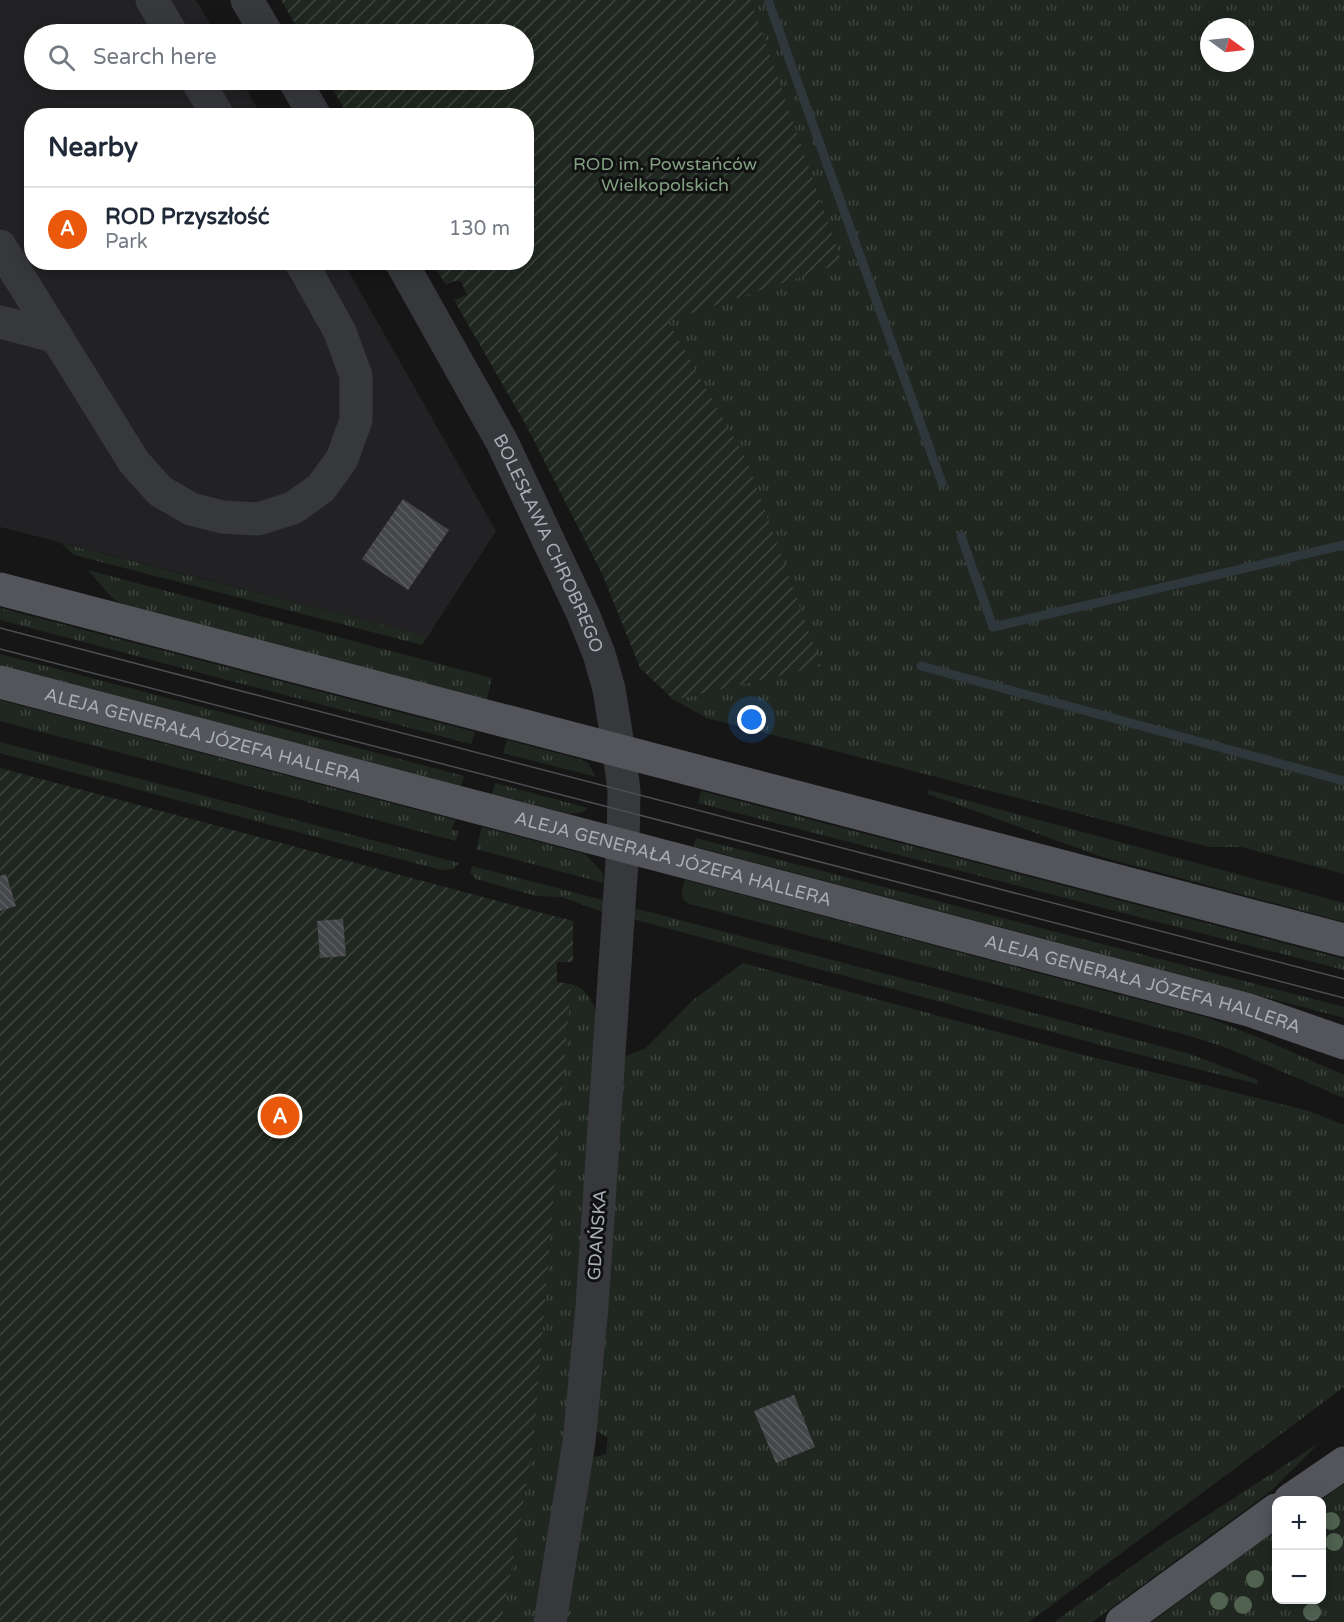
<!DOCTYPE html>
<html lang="en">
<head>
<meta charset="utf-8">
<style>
	body { margin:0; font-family:"Varela Round",sans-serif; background:#f2f2f3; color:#1f2937 }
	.controls { position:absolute; right:18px; bottom:18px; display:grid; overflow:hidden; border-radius:12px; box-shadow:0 3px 15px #0003 }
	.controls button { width:54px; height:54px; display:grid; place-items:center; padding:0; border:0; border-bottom:2px solid #e0e1e3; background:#fff; color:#1f2937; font:30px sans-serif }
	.compass { position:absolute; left:1200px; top:18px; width:54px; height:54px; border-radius:50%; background:#fff; box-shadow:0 3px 15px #0003; rotate:105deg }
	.you { position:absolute; left:752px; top:720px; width:21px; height:21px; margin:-15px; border:4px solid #fff; border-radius:50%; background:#1a73e8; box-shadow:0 0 0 9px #1a73e833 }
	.badge { display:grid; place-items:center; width:39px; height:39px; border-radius:50%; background:#ea580c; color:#fff; font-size:20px; font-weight:700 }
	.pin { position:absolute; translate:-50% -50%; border:3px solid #fff; box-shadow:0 2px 6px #0006 }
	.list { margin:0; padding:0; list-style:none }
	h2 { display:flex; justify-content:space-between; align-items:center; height:78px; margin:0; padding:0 24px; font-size:26px }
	h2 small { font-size:20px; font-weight:400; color:#747a83 }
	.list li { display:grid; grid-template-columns:39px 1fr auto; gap:18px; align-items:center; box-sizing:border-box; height:84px; padding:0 24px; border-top:2px solid #e0e1e3 }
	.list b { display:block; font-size:22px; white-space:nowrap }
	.list p { margin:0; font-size:20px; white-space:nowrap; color:#747a83 }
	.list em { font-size:20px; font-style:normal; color:#747a83 }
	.icon { flex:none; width:33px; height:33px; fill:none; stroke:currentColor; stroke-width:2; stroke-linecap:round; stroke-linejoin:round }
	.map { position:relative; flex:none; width:1344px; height:1622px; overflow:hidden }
	.search { position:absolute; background:#fff; box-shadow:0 3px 15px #0003; left:24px; top:24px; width:510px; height:66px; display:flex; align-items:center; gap:15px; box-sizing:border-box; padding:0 21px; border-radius:33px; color:#747a83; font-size:22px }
	.panel { position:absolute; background:#fff; box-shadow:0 3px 15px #0003; left:24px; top:108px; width:510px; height:162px; border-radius:24px }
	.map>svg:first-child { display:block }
</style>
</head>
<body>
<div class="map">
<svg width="1344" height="1622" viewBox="0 0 1344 1622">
	<defs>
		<pattern id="grass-tufts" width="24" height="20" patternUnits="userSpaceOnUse" patternTransform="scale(1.5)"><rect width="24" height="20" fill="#202720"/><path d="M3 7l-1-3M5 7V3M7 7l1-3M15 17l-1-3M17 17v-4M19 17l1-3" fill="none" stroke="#3e443e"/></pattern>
		<pattern id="garden-furrows" width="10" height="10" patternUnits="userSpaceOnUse" patternTransform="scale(1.5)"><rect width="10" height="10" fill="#202720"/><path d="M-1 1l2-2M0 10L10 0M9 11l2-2" fill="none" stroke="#3e443e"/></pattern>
		<pattern id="building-back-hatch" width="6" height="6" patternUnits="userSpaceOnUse" patternTransform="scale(1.5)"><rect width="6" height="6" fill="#45464a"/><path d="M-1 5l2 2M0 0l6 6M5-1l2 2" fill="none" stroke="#5d5e62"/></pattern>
	</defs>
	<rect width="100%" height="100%" fill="#161617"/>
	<polygon fill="#222224" points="0,0 196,0 216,34 34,34 34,80 241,80 261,115 32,116 32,262 344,263 496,531 428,636 0,527"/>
	<g fill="url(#grass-tufts)" fill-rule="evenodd">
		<path d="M751,0H1344V874L1241,847H1209L707,718L674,700L821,666L667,321L842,263ZM1209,27H1245V63H1209Z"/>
		<polygon points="61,543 428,636 422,645 74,555"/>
		<polygon points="88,570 492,678 487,699 127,607 111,597"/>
		<polygon points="0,608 475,732 471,744 0,620"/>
		<polygon points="0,654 464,776 461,786 0,665"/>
		<polygon points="0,700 455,820 452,829 458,831 456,841 0,721"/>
		<polygon points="507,740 579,759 588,763 596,777 503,753"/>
		<polygon points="0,742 459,863 454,869 441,870 0,753"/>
		<polygon points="495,783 588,808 583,812 570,814 492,794"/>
		<polygon points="929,790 1344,903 1344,922 1102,857 928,794"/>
		<polygon points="701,791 1344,959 1344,970 698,803"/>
		<polygon points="482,827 585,854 602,872 604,883 476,849"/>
		<polygon points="696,838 1344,1007 1344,1018 693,846"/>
		<polygon points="472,866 603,900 603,912 562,897 536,896 476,879 470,873"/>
		<path d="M685,880L1209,1018L1260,1038L1344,1075V1098L1227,1048L1190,1036L690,904C678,899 682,890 685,880Z"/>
		<polygon points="634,908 1190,1054 1258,1080 1257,1084 1097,1044 633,919"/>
		<polygon points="743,963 1076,1053 1309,1111 1344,1125 1344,1387 1029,1622 565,1622 591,1458 606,1454 608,1438 595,1430 624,1057 646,1048 692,1001"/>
		<path d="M571,984C586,988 590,998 596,1011L583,1221L567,1414L534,1622H501L520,1524L534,1435Z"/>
		<polygon points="1319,1443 1271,1491 1092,1622 1054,1622 1160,1546"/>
		<polygon points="1344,1484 1344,1622 1152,1622 1276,1530 1276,1600 1322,1600 1322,1500 1320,1500"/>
	</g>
	<g fill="url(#garden-furrows)">
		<polygon points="281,0 751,0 842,263 668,321 747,461 821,666 674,700 640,668 603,576 526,425 454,300 467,295 461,281 454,281 446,285 432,263 526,262 526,116 348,115 327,80 524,80 524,34 301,34"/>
		<polygon points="0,768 573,921 573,962 557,962 557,982 571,984 534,1435 520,1524 501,1622 0,1622"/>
	</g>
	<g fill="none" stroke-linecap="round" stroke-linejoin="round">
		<g stroke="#2e383c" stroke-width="9">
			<polyline points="768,0 942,483"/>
			<polyline points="961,536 993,627 1344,545"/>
			<polyline points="921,666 1344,781"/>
		</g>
	</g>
	<g fill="url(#building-back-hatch)">
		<polygon points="403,499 449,530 408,590 362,559"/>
		<polygon points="6,874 16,906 0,911 0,876"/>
		<polygon points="343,919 346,956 320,958 317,921"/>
		<polygon points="794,1395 815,1447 776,1463 754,1411"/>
	</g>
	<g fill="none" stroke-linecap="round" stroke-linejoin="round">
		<g stroke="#37383c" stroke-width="33">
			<polyline points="152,0 172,34"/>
			<polyline points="247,0 267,34"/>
			<polyline points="197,80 218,116"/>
			<polyline points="294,80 315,116"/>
			<polyline points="0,246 134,462 160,491 191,509 222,517 258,519 293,508 321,488 342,459 356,420 356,376 340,332 301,262"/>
			<path id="s1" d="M401,262L502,442L583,614L599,654L609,689L619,751L624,791L623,846L592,1306L579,1442L550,1622"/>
			<polyline points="0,322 57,337"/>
		</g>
		<g stroke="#53555b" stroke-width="33">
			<polyline points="0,589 1344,940"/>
			<path id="s2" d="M0,682L1249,1010L1344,1043"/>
			<polyline points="1290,1500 1344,1463"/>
			<polyline points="1122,1622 1276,1510"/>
		</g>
		<g stroke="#4c4e53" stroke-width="1.5">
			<polyline points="0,628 1344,979"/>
			<polyline points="0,649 1344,998"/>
		</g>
	</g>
	<g fill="#516251">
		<circle cx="1331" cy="1521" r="9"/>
		<circle cx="1334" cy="1542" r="9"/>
		<circle cx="1255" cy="1579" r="9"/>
		<circle cx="1219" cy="1601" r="9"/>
		<circle cx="1243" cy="1605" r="9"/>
		<circle cx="1312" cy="1612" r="9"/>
	</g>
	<g text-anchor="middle" stroke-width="6" stroke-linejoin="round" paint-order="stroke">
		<g font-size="18" fill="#82a081" stroke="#111112">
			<text x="665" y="170">ROD im. Powstańców<tspan x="665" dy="21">Wielkopolskich</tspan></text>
		</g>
		<g font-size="18" fill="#a8aeb6" stroke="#111112">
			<text dy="6" stroke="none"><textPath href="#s1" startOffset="318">BOLESŁAWA CHROBREGO</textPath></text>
			<text dy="6" stroke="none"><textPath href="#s2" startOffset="210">ALEJA GENERAŁA JÓZEFA HALLERA</textPath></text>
			<text dy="6" stroke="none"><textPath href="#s2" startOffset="696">ALEJA GENERAŁA JÓZEFA HALLERA</textPath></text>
			<text dy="6" stroke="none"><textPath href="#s2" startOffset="1182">ALEJA GENERAŁA JÓZEFA HALLERA</textPath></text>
			<text transform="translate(597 1235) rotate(-86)" y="6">GDAŃSKA</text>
		</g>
	</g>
</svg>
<div class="controls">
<button>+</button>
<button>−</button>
</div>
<svg class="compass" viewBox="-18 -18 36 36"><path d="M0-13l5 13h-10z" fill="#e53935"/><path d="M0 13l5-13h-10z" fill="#747a83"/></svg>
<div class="you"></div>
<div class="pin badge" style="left:280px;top:1116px">A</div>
<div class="search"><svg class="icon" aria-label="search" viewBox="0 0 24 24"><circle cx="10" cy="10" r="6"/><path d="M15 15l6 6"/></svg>Search here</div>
<section class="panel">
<h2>Nearby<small></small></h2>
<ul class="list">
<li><span class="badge">A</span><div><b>ROD Przyszłość</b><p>Park</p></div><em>130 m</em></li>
</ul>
</section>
</div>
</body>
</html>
